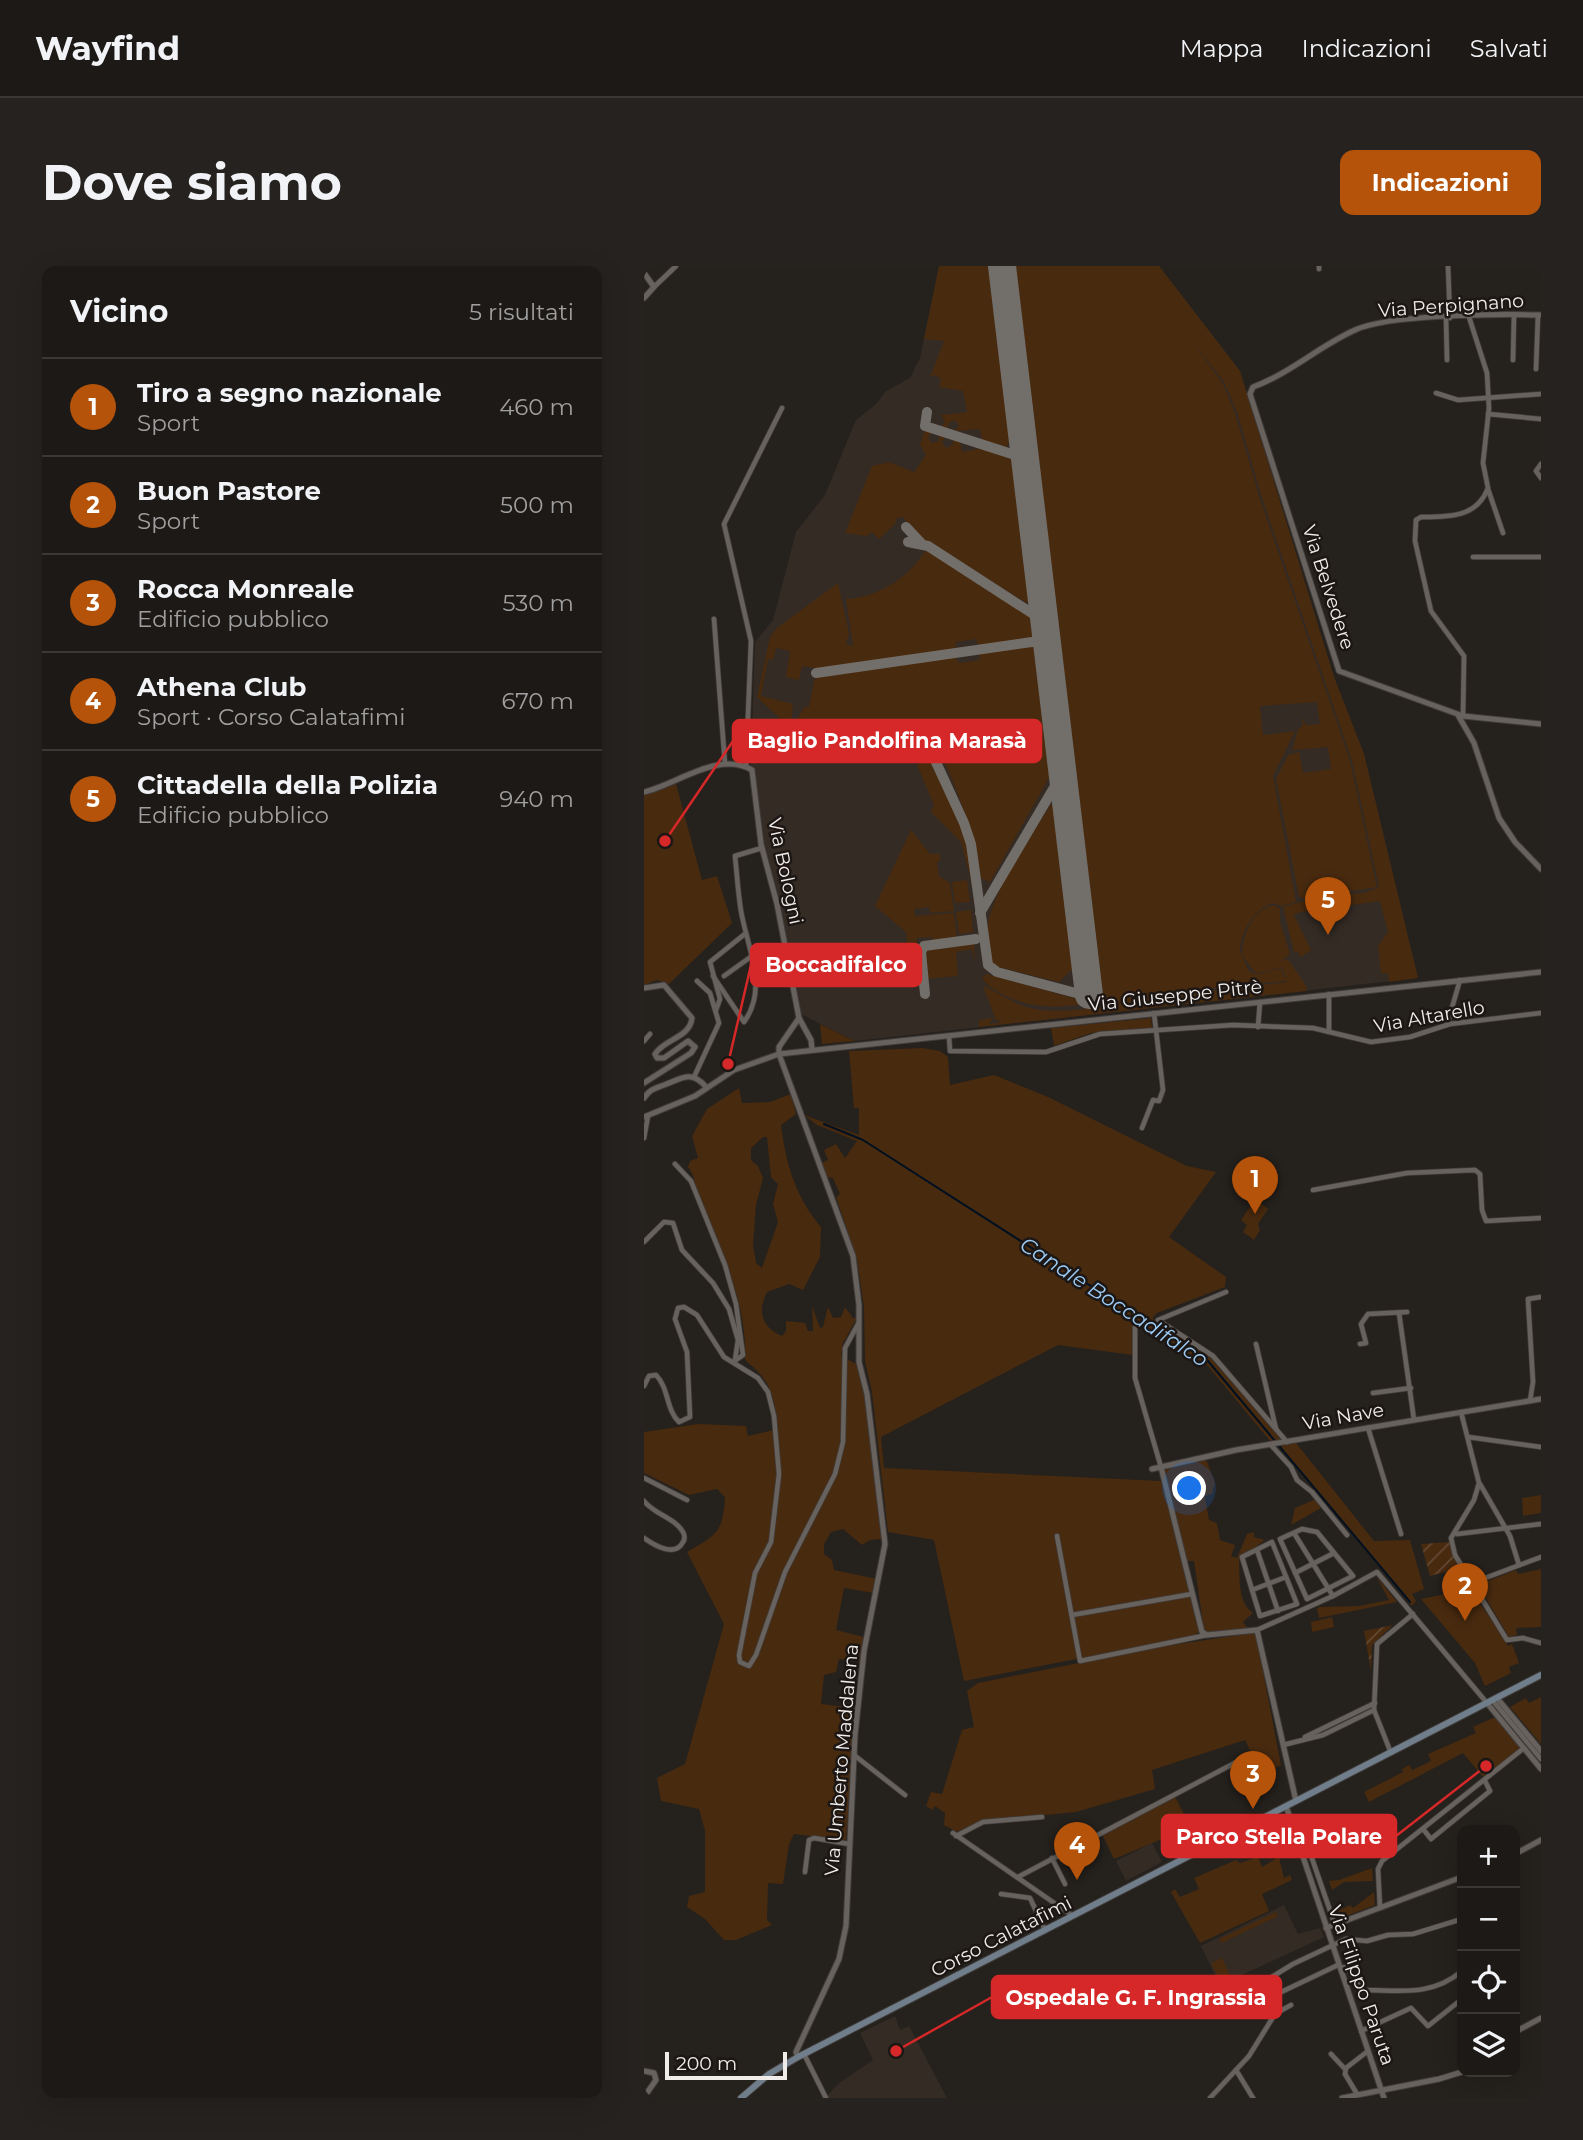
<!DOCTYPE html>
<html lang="it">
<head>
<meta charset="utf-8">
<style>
	body { margin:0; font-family:Montserrat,sans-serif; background:#25221f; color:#f1f3f6 }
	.controls { position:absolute; right:21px; bottom:21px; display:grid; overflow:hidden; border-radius:14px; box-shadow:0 7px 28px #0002 }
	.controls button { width:63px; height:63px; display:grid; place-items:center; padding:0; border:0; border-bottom:2px solid #3a3835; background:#1c1916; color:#f1f3f6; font:35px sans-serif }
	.scale { position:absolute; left:21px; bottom:18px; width:122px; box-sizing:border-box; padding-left:7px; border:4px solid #f0ecea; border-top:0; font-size:19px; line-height:24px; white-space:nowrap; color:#f0ecea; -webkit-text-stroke:5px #1c1714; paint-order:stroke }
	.you { position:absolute; left:546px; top:1223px; width:24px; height:24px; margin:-18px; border:5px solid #fff; border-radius:50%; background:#1a73e8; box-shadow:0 0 0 10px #1a73e833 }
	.badge { display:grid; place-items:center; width:46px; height:46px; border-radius:50%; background:#b45309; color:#fff; font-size:23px; font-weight:700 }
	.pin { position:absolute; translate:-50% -58px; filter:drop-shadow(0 2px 4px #0008) }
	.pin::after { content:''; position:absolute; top:37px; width:24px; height:21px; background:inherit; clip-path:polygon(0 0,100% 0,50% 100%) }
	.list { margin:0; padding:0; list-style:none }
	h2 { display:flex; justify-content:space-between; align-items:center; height:91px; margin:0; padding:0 28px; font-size:30px }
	h2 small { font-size:23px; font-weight:400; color:#a0a0a1 }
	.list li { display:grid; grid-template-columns:46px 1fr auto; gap:21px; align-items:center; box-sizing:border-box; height:98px; padding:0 28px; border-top:2px solid #3a3835 }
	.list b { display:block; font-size:26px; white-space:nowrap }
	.list p { margin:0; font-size:23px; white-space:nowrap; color:#a0a0a1 }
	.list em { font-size:23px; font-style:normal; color:#a0a0a1 }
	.icon { flex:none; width:38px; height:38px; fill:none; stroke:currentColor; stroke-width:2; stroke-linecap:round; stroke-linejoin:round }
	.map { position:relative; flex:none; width:897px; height:1832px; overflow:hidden; border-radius:14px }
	header { display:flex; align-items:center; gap:42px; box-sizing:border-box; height:98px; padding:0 35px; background:#1c1916; border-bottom:2px solid #3a3835 }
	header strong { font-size:33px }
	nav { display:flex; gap:38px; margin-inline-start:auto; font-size:24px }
	.intro { display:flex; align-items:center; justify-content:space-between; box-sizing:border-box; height:168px; padding:0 42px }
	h1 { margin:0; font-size:49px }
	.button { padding:18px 32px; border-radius:14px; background:#b45309; color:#fff; font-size:24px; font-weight:700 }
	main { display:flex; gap:42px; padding:0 42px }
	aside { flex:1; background:#1c1916; border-radius:14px; box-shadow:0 7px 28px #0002 }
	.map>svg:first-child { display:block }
</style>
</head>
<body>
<header>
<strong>Wayfind</strong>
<nav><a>Mappa</a><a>Indicazioni</a><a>Salvati</a></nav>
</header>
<div class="intro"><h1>Dove siamo</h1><a class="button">Indicazioni</a></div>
<main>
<aside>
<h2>Vicino<small>5 risultati</small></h2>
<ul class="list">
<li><span class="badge">1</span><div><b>Tiro a segno nazionale</b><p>Sport</p></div><em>460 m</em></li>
<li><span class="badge">2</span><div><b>Buon Pastore</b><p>Sport</p></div><em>500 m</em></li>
<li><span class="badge">3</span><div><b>Rocca Monreale</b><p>Edificio pubblico</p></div><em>530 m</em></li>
<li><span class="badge">4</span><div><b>Athena Club</b><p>Sport · Corso Calatafimi</p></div><em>670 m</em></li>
<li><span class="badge">5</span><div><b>Cittadella della Polizia</b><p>Edificio pubblico</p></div><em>940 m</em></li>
</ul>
</aside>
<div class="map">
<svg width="897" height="1832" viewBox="0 0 897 1832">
	<defs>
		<pattern id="garden-furrows" width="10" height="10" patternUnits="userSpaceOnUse" patternTransform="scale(1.75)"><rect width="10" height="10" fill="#482a0f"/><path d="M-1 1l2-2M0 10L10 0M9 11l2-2" fill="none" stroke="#634932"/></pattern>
	</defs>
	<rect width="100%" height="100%" fill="#25211d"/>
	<g fill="#342b24">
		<polygon points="295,0 515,0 596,105 690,411 720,488 774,712 211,775 155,747 137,646 118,569 111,504 107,500 111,376 129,354 152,266 181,229 212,154 231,139 242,125 266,112 276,92"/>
		<polygon points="508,1577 518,1596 482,1615 472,1595"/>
		<polygon points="640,1639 654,1668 676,1662 680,1671 576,1719 557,1680"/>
		<polygon points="251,1750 256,1764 265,1760 303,1832 181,1832 195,1817 229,1794 216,1767"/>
	</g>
	<g fill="#482a0f" fill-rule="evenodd">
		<polygon points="295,0 345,0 366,175 362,181 338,174 336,163 311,165 315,160 311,154 304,157 304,163 297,161 301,156 297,149 323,146 319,125 295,121 297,113 291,109 286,111 300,75 280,73"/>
		<path d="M369,0H515L596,105L690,411L720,488L774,712L745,716L744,707H737L734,680L744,666L736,635L652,647L650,649L667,684L657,691L653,685L650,686L639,641L673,631L720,627L735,621L708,495L617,229L593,146L580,116L547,74L579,118L591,147L615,230L706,495L733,621L661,633L655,631L632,513L644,489L655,486L659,507L687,503L684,481L648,484L654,464L659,459L658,451L662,459L676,458L673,436L616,440L619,469L651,465L629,510L652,636L638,640L628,637C609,645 597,665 596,685L604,704L612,709L637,702L642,715L575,721L510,731L643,716L638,701L612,708L598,689C599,669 607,644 630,639L636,643V656L646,688L637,695L644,693L662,720L663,725L335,761V754L349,752L345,758L359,756L352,754L339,720C353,725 365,735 379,740C409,750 452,742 482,736C438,735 400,751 358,728C350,723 341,719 338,711L343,708L429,732L457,729Z"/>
		<polygon points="281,164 288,166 284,172 288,177 295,175 295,168 302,170 298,176 302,182 309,179 309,173 316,175 318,186 339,182 368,194 385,338 275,272 259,251 253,252 251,258 235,273 228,266 223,270 201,267 228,200 245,196 270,206 282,189 276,178"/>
		<path d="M283,284L385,346L389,371L334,380L332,373L312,376L311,384L177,403L158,400L155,414L142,411L146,385L132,382L129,394L124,393L117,430L149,438L147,457L142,458L113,431L126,371L134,361L194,317L205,367L202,378L209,380L202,333C228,332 256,317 272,297C277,292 278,288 283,284Z"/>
		<path d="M388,379L392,382L406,510L346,616L336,612C331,579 308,485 277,470C262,463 225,471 208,472L209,487L150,493L144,489L149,461L160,441H165L170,414L175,410L311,390L315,397L336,394L335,386Z"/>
		<path d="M271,476C289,483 320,557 324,577C328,593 328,610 330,626L317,576L287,546L290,539L273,499L280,494L273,481L248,494L246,480L249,477Z"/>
		<polygon points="32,518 58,614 73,610 88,657 25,718 13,714 0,719 0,529"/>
		<path d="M407,538L411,539L431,701L415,716L351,700C317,664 387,572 407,538Z"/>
		<polygon points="267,564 286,588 296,588 296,595 293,596 295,610 306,617 310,645 286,647 285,641 270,643 271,650 310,647 313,673 289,676 288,671 273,672 275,714 271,709 251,705 263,674 262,666 231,640"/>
		<polygon points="323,614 326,636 311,637 308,616"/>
		<polygon points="327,644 329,666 315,668 312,646"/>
		<polygon points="330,675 331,696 328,683 312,686 314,710 280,713 280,683"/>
		<polygon points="507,752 508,762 447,767 410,780 407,762"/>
		<polygon points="176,758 211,775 178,778"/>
		<polygon points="278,782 296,785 304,791 306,819 350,809 404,831 543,900 572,906 525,971 582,1011 581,1021 513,1047 508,1052 566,1091 638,1174 627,1176 563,1099 493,1054 488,1055 489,1089 414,1079 237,1171 240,1202 517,1215 555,1365 551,1370 320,1415 290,1274 244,1266 228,1126 221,1095 220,1041 213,993 192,931 196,928 189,912 183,911 177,897 184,894 180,884 192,878 201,892 213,875 173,859 160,849 215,869 215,842 210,842 205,785"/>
		<path d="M95,822L98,837L126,836L147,828L152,848L137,859C142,898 151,930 177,961L176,991L159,1024L145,1018L123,1026C113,1045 118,1062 138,1070L142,1065V1055L161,1057L164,1065H169L168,1040L176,1062L179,1061L184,1041L189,1052L197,1051L201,1041L209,1052H213L199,1077L197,1090L214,1099L223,1145L238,1273L226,1274L218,1279L199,1263L187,1266L180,1278V1288L188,1294L190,1304L233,1313L230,1327L200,1322L192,1364L220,1371L217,1395L195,1393L192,1406L180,1409L177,1438L211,1442L202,1574L150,1568L145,1578L139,1618L124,1617L123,1654L128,1659L92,1674H80L61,1653L43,1641L45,1630L61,1626V1565L55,1543L17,1535L13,1512L41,1498L80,1358L43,1286C72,1269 79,1267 81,1231L73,1223L45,1229L0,1207V1166L54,1158L102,1160L104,1170L134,1163C129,1128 129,1117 101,1094C104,1035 74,980 53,926C50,916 51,910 44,901L46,895L54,892L48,870L63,843ZM119,871H123L127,911L134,918L129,938L134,956L118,1002L112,997L109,979L112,939L119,912L114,900L107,894V882Z"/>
		<polygon points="611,933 624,943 614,958 616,964 610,974 599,966 603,959 597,954"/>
		<polygon points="652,1177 730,1275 766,1274 780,1323 768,1328 772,1335 768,1340 634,1180"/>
		<path d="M562,1193L571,1217L568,1228L561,1230L565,1254L573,1257L576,1274L591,1279L587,1290L593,1292L603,1268L610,1266V1271L621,1274L595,1293C596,1310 593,1336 609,1347L599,1356L603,1362L564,1367L560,1364L550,1295H542L520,1203Z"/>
		<polygon points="897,1229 897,1247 879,1250 878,1232"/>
		<polygon points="672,1233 679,1241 647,1259 651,1242"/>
		<polygon points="897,1303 897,1361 872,1362 873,1369 865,1371 834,1319 872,1304 874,1308"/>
		<polygon points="732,1310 753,1336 675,1352 673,1342 676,1341 715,1340 745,1334"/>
		<polygon points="827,1323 864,1380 868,1378 875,1397 865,1401 867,1407 841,1420 831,1397 777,1333"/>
		<polygon points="688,1351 690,1361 668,1366 667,1356"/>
		<polygon points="609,1367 612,1369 637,1499 606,1514 601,1496 610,1493 601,1474 508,1504 511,1523 432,1546 336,1555 313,1566 300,1559 301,1547 291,1540 288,1544 282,1540 287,1526 298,1528 318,1464 330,1461 323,1425 334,1417 515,1381"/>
		<polygon points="897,1431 897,1478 866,1441 882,1432 885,1437"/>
		<polygon points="851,1451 877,1481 840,1512 819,1487 725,1536 720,1526 759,1506 758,1503 765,1499 768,1504 787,1495 784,1488 832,1467 829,1461"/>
		<polygon points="531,1531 547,1561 470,1593 458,1568"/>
		<polygon points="614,1591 618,1601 635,1591 640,1612 646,1609 648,1614 618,1628 625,1645 556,1677 527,1626 531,1623 536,1631 555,1623 550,1612 592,1594 596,1597"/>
		<polygon points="728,1602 729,1615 700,1616 688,1624 685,1615 695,1614"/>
		<polygon points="730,1626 731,1639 697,1652 694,1645 706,1639 709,1642"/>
		<polygon points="632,1646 634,1650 577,1677 575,1673"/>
		<polygon points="578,1692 587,1711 576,1716 567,1697"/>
	</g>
	<g fill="url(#garden-furrows)">
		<polygon points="806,1276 816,1302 786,1310 777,1278"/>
		<polygon points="749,1359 728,1379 727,1405 720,1365"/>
	</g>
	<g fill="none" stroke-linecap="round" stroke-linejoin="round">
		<polyline stroke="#011020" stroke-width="2" points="180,858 219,874 564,1095 766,1336"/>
		<g stroke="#726e6a" stroke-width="10">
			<polyline points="283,146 281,160 380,192"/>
			<polyline points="262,261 277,277"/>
			<polyline points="264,276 284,280 400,355"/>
			<polyline points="172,407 402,374"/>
			<polyline points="245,475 268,473 285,481 320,557 327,578 344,699 353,706 432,727 445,726"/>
			<polyline points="336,647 418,508"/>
			<polyline points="281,728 277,686 280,680 332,673"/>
		</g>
		<polyline stroke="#726e6a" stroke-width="28" points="358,0 445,729"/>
		<defs>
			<g id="minor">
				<polyline points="804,0 806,52"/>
				<polyline points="675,3 675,0"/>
				<polyline points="10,21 32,0"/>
				<polyline points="802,52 803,94"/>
				<polyline points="869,94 870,49"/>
				<polyline points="892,103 894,49"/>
				<polyline points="792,127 814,134 897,128"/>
				<polyline points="844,148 897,153"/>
				<polyline points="897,198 892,205 897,212"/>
				<polyline points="844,223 859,267"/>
				<polyline points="829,291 897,291"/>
				<polyline points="70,353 81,498"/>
				<path d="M819,450L820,390L787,345L771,275L772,254L777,251C804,251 833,252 844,222L839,197L845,142L843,107L825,51"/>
				<polyline points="102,501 107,375 80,258 138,142"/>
				<path d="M69,710L100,756C125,722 103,681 97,645C94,627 93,608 91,590L118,582"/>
				<polyline points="80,710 108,690"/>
				<polyline points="685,728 685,766"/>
				<polyline points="72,744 76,733 66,696 102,667"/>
				<polyline points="803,759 816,714"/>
				<polyline points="614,761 616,736"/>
				<polyline points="305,770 306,785 402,786 456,768 589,759 669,762 727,776 766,771 806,758 897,747"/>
				<polyline points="0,775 6,768"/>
				<polyline points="50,811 75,757 66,727 53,715"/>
				<polyline points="498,862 509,834 515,835 519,824 510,747"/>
				<polyline points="0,872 4,850"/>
				<polyline points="31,898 47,915 81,999 92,1038 99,1089 92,1094"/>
				<polyline points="669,924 763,907 831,904 836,908 838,944 842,955 897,952"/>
				<polyline points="0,976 20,956 29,957 38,984 69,1017 85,1043 94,1074 91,1094"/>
				<polyline points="582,1026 514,1054 569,1090 643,1176"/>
				<polyline points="755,1047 770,1154"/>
				<polyline points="491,1060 491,1112 517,1201"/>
				<polyline points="612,1078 632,1163"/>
				<polyline points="716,1078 722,1077 717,1058 724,1048 763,1046"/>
				<path d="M0,1120L5,1110L12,1109C25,1122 22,1144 35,1156L46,1151L43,1086L31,1053L34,1042L40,1041L53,1049L80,1091L114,1112L124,1126L130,1150L135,1208L127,1276L111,1307L95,1389L96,1396L105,1400L112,1389L141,1306L191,1208L199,1176L201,1082L214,1058"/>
				<polyline points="729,1127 767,1122"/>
				<polyline points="886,1135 889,1116 884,1033 897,1031"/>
				<polyline points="817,1146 835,1217 830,1234 807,1272 811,1289 863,1374 879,1372 897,1377"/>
				<polyline points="724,1162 757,1268"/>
				<polyline points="824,1171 897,1181"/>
				<polyline points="626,1178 647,1201 653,1214 668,1226 703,1269"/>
				<polyline points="0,1212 43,1234"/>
				<polyline points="836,1218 866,1270 875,1299"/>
				<path d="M0,1235C10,1248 31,1252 39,1266C41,1270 41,1273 39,1276C31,1292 10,1279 0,1272"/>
				<polygon points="658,1263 673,1266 709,1310 663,1333 636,1273"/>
				<polyline points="650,1267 689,1330"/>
				<polyline points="813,1268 897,1258"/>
				<polyline points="413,1270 436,1395 563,1369"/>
				<polygon points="628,1276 653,1338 616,1350 598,1291"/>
				<polyline points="613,1284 634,1345"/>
				<polyline points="651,1307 690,1287"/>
				<polyline points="828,1317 897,1291"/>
				<polyline points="608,1324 642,1311"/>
				<polyline points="428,1349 548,1328"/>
				<polyline points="613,1364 689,1330 733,1306 843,1437"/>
				<polyline points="849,1435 897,1493"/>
				<polyline points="661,1471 731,1437"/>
				<polyline points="639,1479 679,1469 730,1444"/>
				<polyline points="747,1487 730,1444 733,1378 769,1348"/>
				<polyline points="210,1489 261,1529"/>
				<polyline points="779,1563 787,1573 846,1525 841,1515"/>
				<polyline points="309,1567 429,1650"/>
				<polyline points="312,1570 339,1556 398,1551"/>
				<polyline points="655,1578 662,1575 691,1659"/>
				<polyline points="408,1592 421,1618"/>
				<polyline points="161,1606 165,1574 170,1572 205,1578"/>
				<polyline points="374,1611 604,1490"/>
				<polyline points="357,1628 386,1632 401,1664"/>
				<polyline points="736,1642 734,1603 738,1595 880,1482"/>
				<path d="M696,1702L702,1701L719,1724C756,1724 787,1731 818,1705"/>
				<polyline points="613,1720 649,1698 702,1673 723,1675 744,1669 769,1668 818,1653"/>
				<polyline points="633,1728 694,1699"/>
				<polyline points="717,1765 767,1742 784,1760 818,1733"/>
				<polyline points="687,1788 701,1803"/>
				<polyline points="161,1790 182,1832"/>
				<polyline points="592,1804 609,1832"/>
				<polyline points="713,1828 701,1808 702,1802 724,1785"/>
				<polyline points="566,1832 605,1790 631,1748 647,1739"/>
			</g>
			<g id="tertiary">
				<polyline points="0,7 10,21 0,32"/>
				<path d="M897,49C856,48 745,48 711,64C675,80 647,107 609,121L606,128L695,405L819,450L897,458"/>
				<polyline points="814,449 830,477 855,552 871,576 897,603"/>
				<path d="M0,526C32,519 75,484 108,504L117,578L133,638L155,752L167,774L168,783"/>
				<path d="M0,722L20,719L48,752C46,772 20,773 11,788L13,792H20L44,775L51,781L47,787L0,817"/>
				<polyline points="135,788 209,990 215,1039 215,1096 223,1128 241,1278 220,1385 211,1469 202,1660 195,1693 152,1786 154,1791"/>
				<polyline points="135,788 135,781 155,752"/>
				<path d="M0,832C6,823 10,823 20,819C37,813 47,803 62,821"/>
				<polyline points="0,851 51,830 90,804 135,788 897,706"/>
				<polyline points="517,1201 558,1366 563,1369 613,1364 652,1535"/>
				<polyline points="508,1203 592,1184 897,1133"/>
				<polyline points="853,1432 897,1485"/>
				<polyline points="843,1437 897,1503"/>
				<polyline points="642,1540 740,1832"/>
				<polyline points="871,1588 897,1574"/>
				<polyline points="682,1662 818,1611"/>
				<polyline points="871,1766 897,1752"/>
				<polyline points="0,1805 10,1807 12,1814 0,1831"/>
				<polyline points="698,1832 795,1813 818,1806"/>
			</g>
			<polyline id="secondary" points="97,1832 125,1808 154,1791 897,1409"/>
		</defs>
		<use href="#minor" stroke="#403c3a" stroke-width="6"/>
		<use href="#tertiary" stroke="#403c3a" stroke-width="7"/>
		<use href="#secondary" stroke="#403c3a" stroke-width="8"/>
		<use href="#minor" stroke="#67625e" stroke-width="4.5"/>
		<use href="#tertiary" stroke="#67625e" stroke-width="5"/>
		<use href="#secondary" stroke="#707e8b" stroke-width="6"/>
	</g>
	<g text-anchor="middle" stroke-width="5" stroke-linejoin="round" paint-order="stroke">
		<g font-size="19" fill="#f0ecea" stroke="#1c1714">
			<text transform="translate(807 39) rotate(-4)" y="7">Via Perpignano</text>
			<text transform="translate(685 321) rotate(72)" y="7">Via Belvedere</text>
			<text transform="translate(142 605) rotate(78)" y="7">Via Bologni</text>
			<text transform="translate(531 729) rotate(-6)" y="7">Via Giuseppe Pitrè</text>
			<text transform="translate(785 750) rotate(-10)" y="7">Via Altarello</text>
			<text transform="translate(699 1150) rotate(-10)" y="7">Via Nave</text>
			<text transform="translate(197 1494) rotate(-85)" y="7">Via Umberto Maddalena</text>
			<text transform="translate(357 1670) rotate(-27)" y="7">Corso Calatafimi</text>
			<text transform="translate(718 1719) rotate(71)" y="7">Via Filippo Paruta</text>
		</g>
		<g font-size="21" font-style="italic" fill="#9ccbf6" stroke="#1c1714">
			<text transform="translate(470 1036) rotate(33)" y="7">Canale Boccadifalco</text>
		</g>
	</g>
	<path fill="none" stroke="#d62828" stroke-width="2.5" d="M21 575L89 475M84 798L107 699M842 1500L752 1570M252 1785L348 1731"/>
	<g fill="#d62828" stroke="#1c1714" stroke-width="2.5">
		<circle cx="21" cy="575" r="7"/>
		<circle cx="84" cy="798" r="7"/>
		<circle cx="842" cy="1500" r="7"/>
		<circle cx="252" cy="1785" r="7"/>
	</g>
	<g fill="#d62828" stroke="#d62828" stroke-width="2.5">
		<rect x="89" y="454" width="308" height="42" rx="7"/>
		<rect x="107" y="678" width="170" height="42" rx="7"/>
		<rect x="518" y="1549" width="234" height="42" rx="7"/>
		<rect x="348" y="1710" width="289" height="42" rx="7"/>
	</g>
	<g font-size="21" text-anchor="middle" font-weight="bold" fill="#fff">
		<text x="243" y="482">Baglio Pandolfina Marasà</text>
		<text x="192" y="706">Boccadifalco</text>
		<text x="635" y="1578">Parco Stella Polare</text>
		<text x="492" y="1739">Ospedale G. F. Ingrassia</text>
	</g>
</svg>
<div class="controls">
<button>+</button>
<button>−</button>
<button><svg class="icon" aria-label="locate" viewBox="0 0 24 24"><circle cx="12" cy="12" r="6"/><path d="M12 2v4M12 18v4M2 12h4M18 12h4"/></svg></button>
<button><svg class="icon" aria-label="layers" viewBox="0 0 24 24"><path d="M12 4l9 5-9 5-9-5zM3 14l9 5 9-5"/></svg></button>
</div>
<div class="scale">200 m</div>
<div class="you"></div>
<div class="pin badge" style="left:611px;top:948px">1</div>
<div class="pin badge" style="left:821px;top:1355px">2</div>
<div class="pin badge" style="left:609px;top:1543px">3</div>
<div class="pin badge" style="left:433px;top:1614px">4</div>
<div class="pin badge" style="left:684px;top:669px">5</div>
</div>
</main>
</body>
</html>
